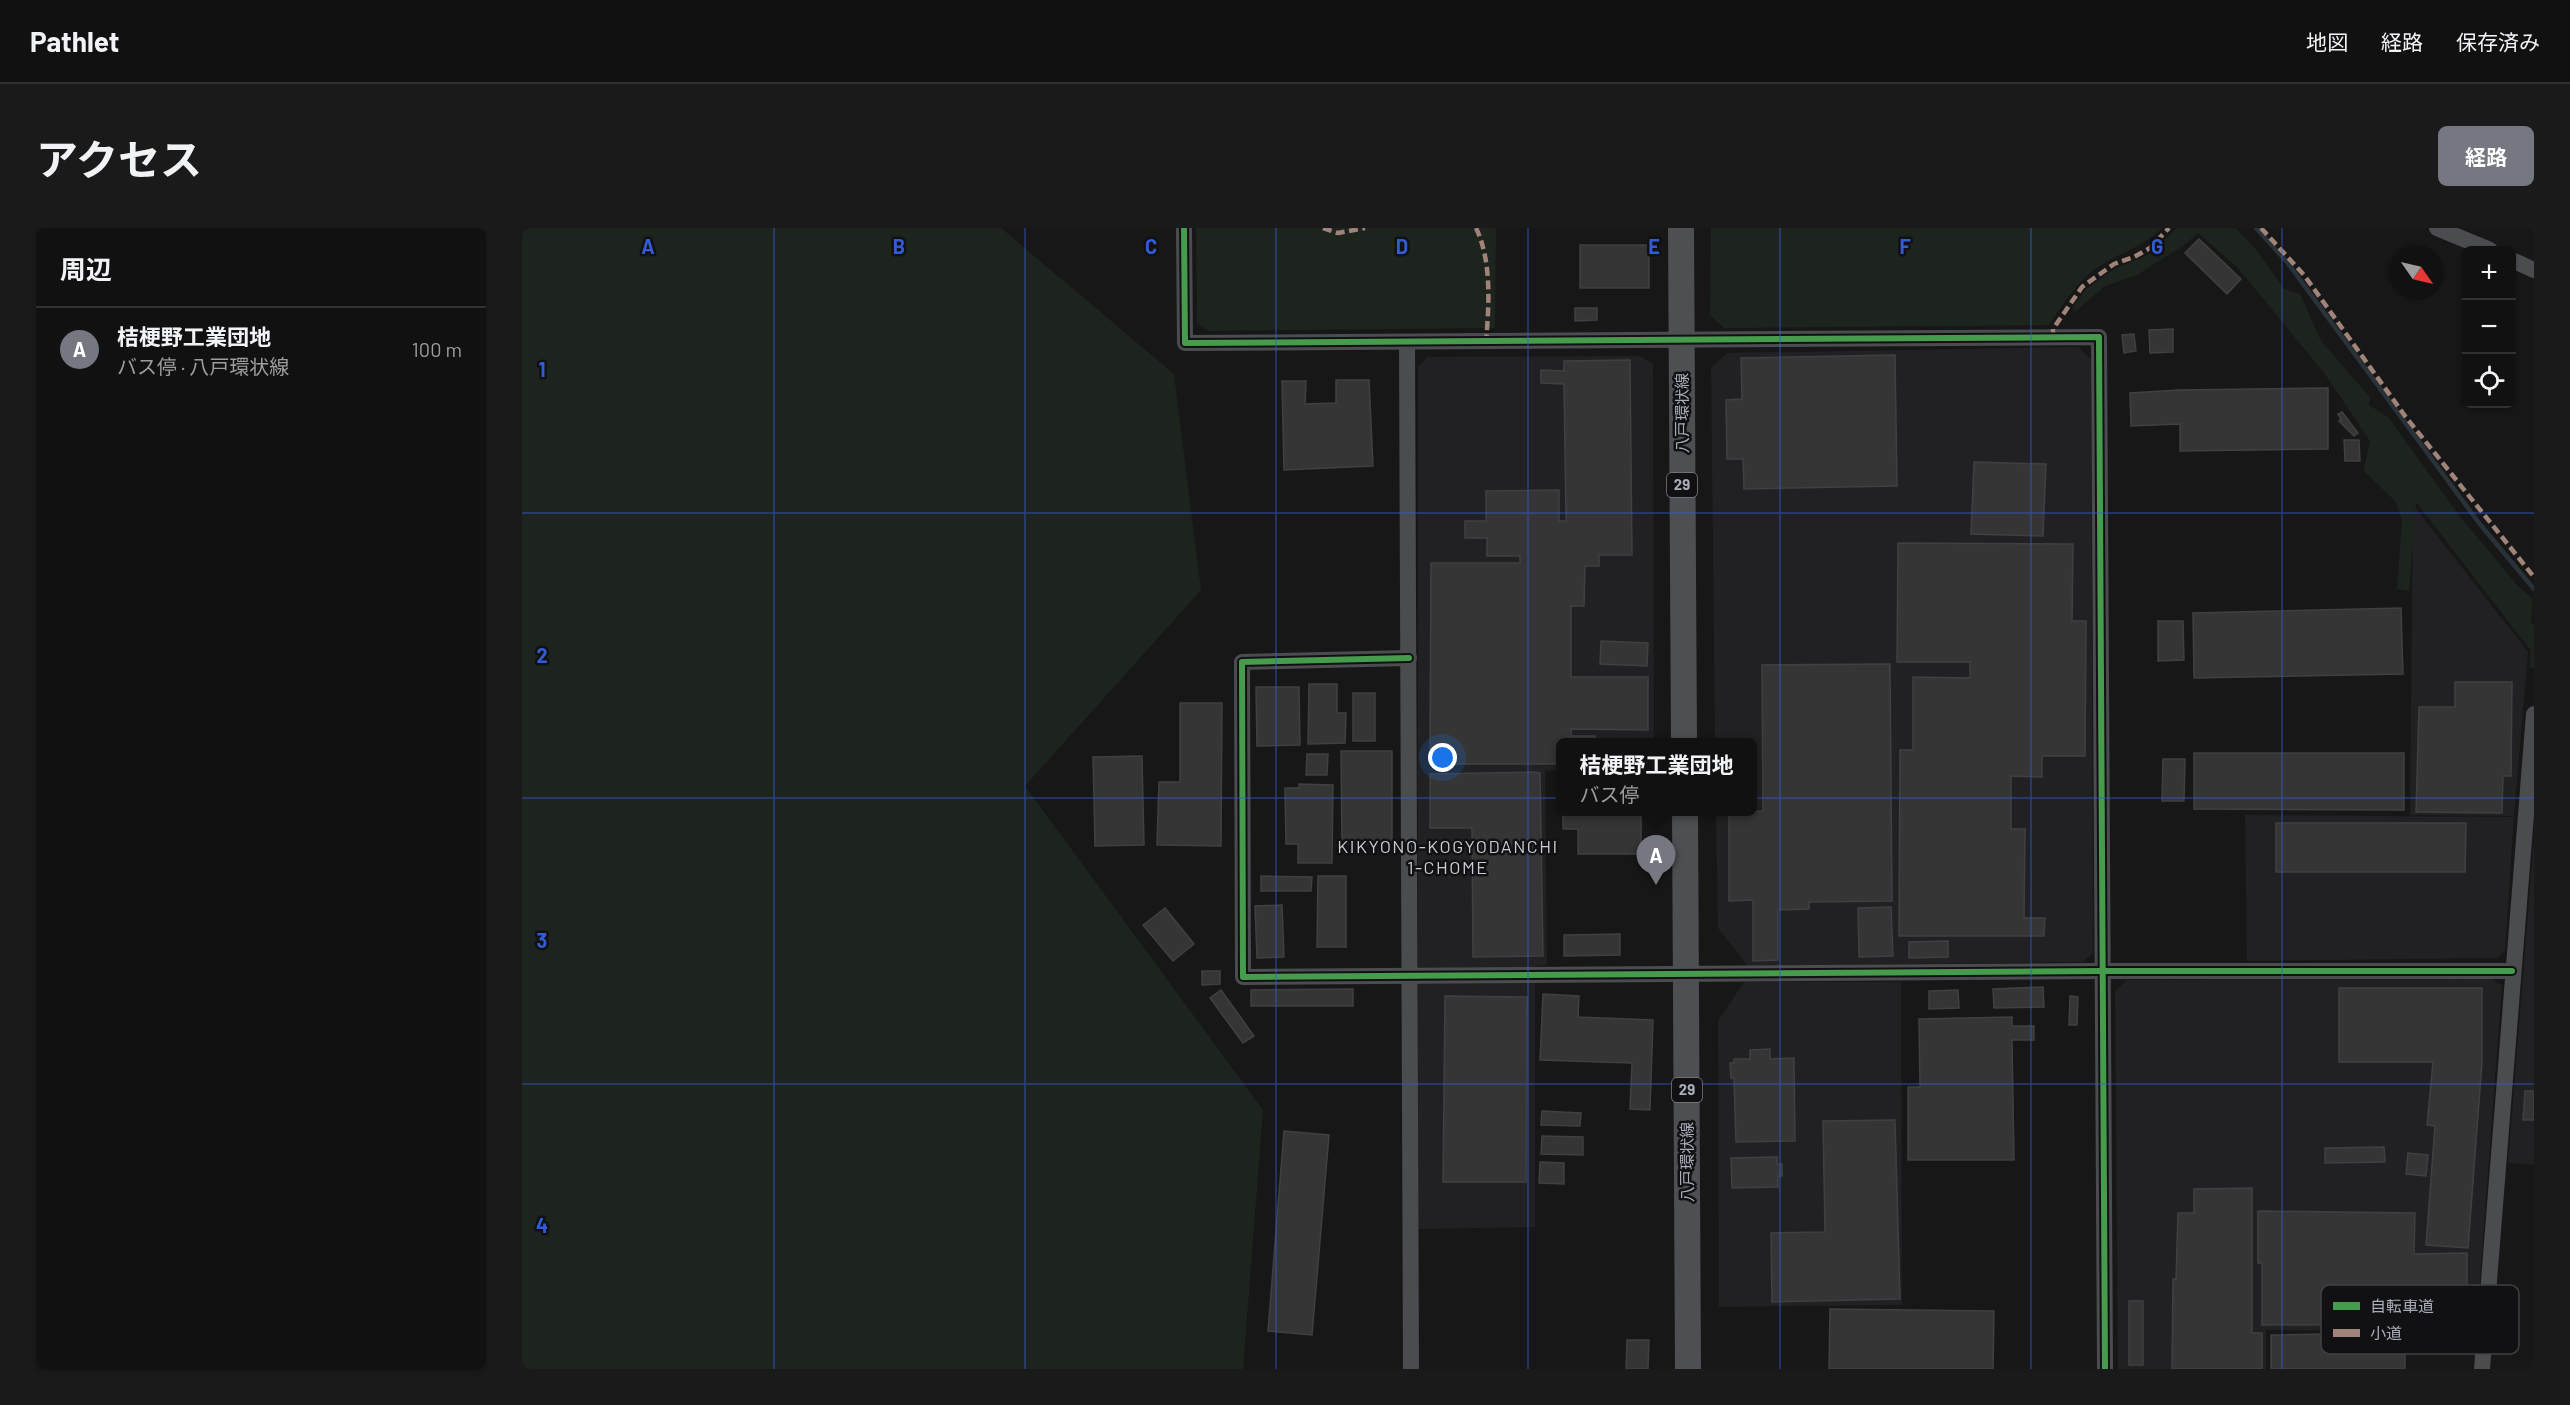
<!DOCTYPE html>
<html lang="ja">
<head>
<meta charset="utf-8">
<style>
	body { margin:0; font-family:Barlow,"Noto Sans JP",sans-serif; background:#1a1a1a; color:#f1f3f6 }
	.controls { position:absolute; right:18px; top:18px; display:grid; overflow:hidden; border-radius:9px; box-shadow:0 2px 4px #0004 }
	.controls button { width:54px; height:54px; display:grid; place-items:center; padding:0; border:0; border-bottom:2px solid #303131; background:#111; color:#f1f3f6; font:30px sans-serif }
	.compass { position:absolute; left:1868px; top:18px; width:54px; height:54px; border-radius:50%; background:#111; box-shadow:0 2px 4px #0004; rotate:124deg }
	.you { position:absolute; left:921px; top:530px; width:21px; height:21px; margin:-15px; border:4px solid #fff; border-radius:50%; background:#1a73e8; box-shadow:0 0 0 9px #1a73e833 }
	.badge { display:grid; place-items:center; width:39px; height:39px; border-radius:50%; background:#757880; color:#fff; font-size:20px; font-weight:700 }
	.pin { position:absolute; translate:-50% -50px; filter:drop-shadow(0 2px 3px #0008) }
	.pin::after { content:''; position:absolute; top:32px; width:21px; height:18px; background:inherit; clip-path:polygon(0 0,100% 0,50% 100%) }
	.popup { position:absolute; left:1034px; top:510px; width:201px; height:78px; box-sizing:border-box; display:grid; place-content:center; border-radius:9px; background:#111; filter:drop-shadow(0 2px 4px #0005); font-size:20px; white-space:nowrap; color:#9c9d9f }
	.popup b { font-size:22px; color:#f1f3f6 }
	.popup::after { content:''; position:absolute; left:50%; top:100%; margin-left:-12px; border:12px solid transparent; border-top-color:#111 }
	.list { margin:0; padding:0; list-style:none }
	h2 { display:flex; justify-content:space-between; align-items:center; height:78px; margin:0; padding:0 24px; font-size:26px }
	h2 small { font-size:20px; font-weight:400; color:#9c9d9f }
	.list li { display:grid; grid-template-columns:39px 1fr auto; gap:18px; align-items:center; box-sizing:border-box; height:84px; padding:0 24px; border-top:2px solid #303131 }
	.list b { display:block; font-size:22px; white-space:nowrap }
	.list p { margin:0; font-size:20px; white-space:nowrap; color:#9c9d9f }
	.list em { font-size:20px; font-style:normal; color:#9c9d9f }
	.icon { flex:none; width:33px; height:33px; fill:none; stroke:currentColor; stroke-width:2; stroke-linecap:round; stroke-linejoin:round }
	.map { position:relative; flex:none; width:2012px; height:1141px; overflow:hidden; border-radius:9px }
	header { display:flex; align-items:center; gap:36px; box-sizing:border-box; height:84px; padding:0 30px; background:#111; border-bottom:2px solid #303131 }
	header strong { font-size:28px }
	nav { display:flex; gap:33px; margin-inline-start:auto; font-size:21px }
	.intro { display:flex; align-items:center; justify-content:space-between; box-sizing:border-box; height:144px; padding:0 36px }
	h1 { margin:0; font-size:42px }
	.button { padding:15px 27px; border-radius:9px; background:#757880; color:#fff; font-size:21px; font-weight:700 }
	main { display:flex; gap:36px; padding:0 36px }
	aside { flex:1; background:#111; border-radius:9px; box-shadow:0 2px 4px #0004 }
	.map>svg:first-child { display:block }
</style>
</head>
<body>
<header>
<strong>Pathlet</strong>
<nav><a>地図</a><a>経路</a><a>保存済み</a></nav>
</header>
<div class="intro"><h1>アクセス</h1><a class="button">経路</a></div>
<main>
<aside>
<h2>周辺<small></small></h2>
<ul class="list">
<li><span class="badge">A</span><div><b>桔梗野工業団地</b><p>バス停 · 八戸環状線</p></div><em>100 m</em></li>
</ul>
</aside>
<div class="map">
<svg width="2012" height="1141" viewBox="0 0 2012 1141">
	<rect width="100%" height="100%" fill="#171717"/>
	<g fill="#212123">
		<polygon points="1556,119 1569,131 1571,726 1560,734 1226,738 1196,700 1194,584 1230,584 1230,514 1193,514 1189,140 1205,125"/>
		<polygon points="1117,128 1131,136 1132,514 1038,514 1038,542 1023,543 1025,737 1013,738 1013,999 896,1001 896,139 905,129"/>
		<polygon points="1891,277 2006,424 1992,588 1888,587"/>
		<polygon points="1723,587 1992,589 1983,723 1976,730 1725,733"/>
		<polygon points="2012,609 2012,937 1986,935"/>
		<polygon points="1970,751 1980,758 1954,1104 1744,1102 1744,1141 1596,1141 1593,763 1605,752"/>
		<polygon points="1222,754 1379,754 1380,1077 1197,1079 1196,793"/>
	</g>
	<g fill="#1d241e">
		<polygon points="0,0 479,0 652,146 679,362 503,558 741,882 721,1141 0,1141"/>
		<polygon points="674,0 974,0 973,100 687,103 675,95"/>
		<path d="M1189,0H1640C1621,19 1597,25 1576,39C1555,53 1541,76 1527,97L1202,100L1188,87Z"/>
		<polygon points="1655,0 1714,0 1736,24 1762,61 1778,66 1799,113 1848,169 1847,177 1867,190 1936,286 1994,356 2011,371 2009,393 2012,398 2012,440 2007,439 2009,423 1894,274 1887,363 1875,361 1880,293 1874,274 1842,243 1848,213 1803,146 1734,62 1716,40 1676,5 1662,17 1615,47 1583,58 1553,84 1550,80 1564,61 1592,41 1626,27"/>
	</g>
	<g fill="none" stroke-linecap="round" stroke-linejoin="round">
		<polyline stroke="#2a3239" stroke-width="4.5" points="1734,0 1765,34 1957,295 2012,361"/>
	</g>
	<g fill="#353536" stroke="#3f4043" stroke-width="1.5">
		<polygon points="1677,11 1719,51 1705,66 1663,25"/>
		<rect x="1058" y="17" width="69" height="43"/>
		<polygon points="1053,80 1075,80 1075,92 1053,93"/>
		<polygon points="1651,101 1651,124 1628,125 1627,102"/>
		<polygon points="1612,106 1614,123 1602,125 1600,107"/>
		<polygon points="1373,127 1375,258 1222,261 1221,231 1205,231 1204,172 1220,171 1219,130"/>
		<polygon points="1108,132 1110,327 1077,327 1077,338 1063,338 1062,378 1049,378 1049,449 1126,449 1126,502 1049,501 1049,508 1073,508 1073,514 1038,514 1038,536 908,536 909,335 998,335 998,328 965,328 965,310 943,310 943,293 964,293 964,263 1037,262 1037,293 1044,293 1042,156 1019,155 1019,142 1042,143 1042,133"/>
		<polygon points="814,152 847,152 851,238 762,242 760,153 784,153 783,176 814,175"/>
		<polygon points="1806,160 1806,221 1658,223 1658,196 1609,198 1608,165 1657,162"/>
		<polygon points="1820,184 1836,205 1832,208 1817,193 1819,191 1816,186"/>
		<polygon points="1822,212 1837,212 1838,233 1823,233"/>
		<polygon points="1452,234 1524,236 1521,308 1449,306"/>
		<polygon points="1376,315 1551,316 1550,393 1564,393 1563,528 1520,528 1520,549 1489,548 1489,601 1503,601 1502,690 1523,690 1522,708 1377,708 1378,522 1391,522 1391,449 1448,450 1448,434 1375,434"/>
		<polygon points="1879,380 1881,446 1672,450 1671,385"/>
		<polygon points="1636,393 1661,393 1662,432 1636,433"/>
		<polygon points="1079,413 1126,415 1125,438 1078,436"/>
		<polygon points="1368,436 1370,673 1287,674 1287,681 1256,682 1256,732 1231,733 1231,672 1207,673 1207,584 1241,583 1240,437"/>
		<polygon points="1933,454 1990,454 1989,548 1981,548 1980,585 1894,584 1897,479 1933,479"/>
		<polygon points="787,456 815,456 815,485 824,485 823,515 786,516"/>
		<polygon points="734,459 777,459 778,517 735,518"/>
		<rect x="831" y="465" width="22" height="48"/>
		<polygon points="658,475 700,475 699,618 635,617 637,554 658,554"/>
		<polygon points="819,523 870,523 870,616 820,616"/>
		<polygon points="1672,525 1882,525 1882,582 1672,581"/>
		<polygon points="785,526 806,526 805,547 784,547"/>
		<polygon points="620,528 622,617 573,618 571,529"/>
		<polygon points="1641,531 1663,531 1662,573 1640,573"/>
		<polygon points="1013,544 1018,545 1021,728 951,729 950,600 908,600 908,546"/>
		<polygon points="777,556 811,557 810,635 776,635 776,616 764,616 763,560 777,560"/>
		<polygon points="1041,584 1119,584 1119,626 1056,626 1056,601 1041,601"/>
		<polygon points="1754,595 1944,595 1943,644 1754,644"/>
		<polygon points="739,648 790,649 789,663 739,663"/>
		<polygon points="796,648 824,648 824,719 795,719"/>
		<polygon points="760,677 762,729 735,730 733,678"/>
		<polygon points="1369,679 1371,728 1337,729 1336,680"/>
		<polygon points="643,680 672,716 651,733 621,697"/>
		<polygon points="1098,706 1098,727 1042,728 1042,707"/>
		<polygon points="1426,713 1426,729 1387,730 1387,714"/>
		<polygon points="680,743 698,743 698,756 680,757"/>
		<polygon points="1521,759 1522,779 1472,780 1471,761"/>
		<polygon points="1817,760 1960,760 1960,834 1946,1020 1904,1017 1913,898 1905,897 1911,834 1817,834"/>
		<polygon points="831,761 831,778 729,778 729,762"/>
		<polygon points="699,762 732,808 721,815 688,770"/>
		<polygon points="1436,762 1437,780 1407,781 1407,763"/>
		<polygon points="1021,766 1057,768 1056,789 1131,792 1128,882 1108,881 1110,835 1018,832"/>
		<polygon points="923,768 1005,769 1004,954 921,954"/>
		<polygon points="1548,768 1556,769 1555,797 1547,797"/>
		<polygon points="1490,789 1490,798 1512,798 1512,812 1490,812 1492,932 1386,932 1386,859 1398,859 1397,791"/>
		<polygon points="1248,821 1248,831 1272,830 1273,913 1214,914 1212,850 1209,850 1208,835 1212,835 1212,831 1228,831 1228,822"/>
		<polygon points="2003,863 2012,863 2012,892 2001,892"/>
		<polygon points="1020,883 1059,885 1058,898 1019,897"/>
		<polygon points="1373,892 1378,1071 1250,1074 1249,1005 1303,1004 1301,893"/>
		<polygon points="762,903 807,907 790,1107 746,1103"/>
		<polygon points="1020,908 1061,909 1061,927 1019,926"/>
		<polygon points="1862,919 1863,934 1803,935 1803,920"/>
		<polygon points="1886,925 1906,927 1904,948 1884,946"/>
		<polygon points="1255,929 1255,936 1260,936 1260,948 1256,948 1256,959 1210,960 1209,930"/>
		<polygon points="1018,934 1042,935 1042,956 1017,955"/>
		<polygon points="1730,960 1730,1105 1740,1105 1740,1141 1650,1141 1651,1051 1654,1051 1656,985 1672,985 1672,961"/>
		<polygon points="1736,983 1893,985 1892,1026 1945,1025 1945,1096 1740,1097 1740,1035 1736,1035"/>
		<rect x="1607" y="1073" width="14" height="64"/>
		<polygon points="1308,1081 1472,1083 1471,1141 1307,1141"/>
		<polygon points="1908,1104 1909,1125 1883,1125 1883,1141 1749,1141 1749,1107"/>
		<polygon points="1105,1112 1127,1112 1126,1141 1104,1141"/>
	</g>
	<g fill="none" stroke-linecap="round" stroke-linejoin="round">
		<g stroke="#4b4c50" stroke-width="16">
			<polyline points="662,0 663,115 1577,109 1583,1141"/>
			<polyline points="1915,0 1968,22"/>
			<polyline points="1990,32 2012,42"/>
			<polyline points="885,115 889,1141"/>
			<polyline points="887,430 720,434 721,749 1581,743 1990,743"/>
			<polyline points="1960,1141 2012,486"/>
		</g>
		<g stroke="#4d4f52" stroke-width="26">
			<polyline points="1159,0 1162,514"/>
			<polyline points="1163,584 1166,1141"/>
		</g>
		<g stroke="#a18479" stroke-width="4.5" stroke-dasharray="9 4.5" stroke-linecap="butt">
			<polyline points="801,0 816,5 843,0"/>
			<path d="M954,0C970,33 967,78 964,114"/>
			<polyline points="1739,0 1782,47 1883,188 2012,349"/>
			<polyline points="1531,110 1531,101 1560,59 1592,36 1612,29 1628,20 1647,0"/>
		</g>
		<defs>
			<g id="cycleway">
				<polyline points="662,0 663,115 1577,109 1583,1141"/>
				<polyline points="887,430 720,434 721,749 1581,743 1990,743"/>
			</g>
		</defs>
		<use href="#cycleway" stroke="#111113" stroke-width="10"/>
		<use href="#cycleway" stroke="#469c4c" stroke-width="6"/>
	</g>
	<path fill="none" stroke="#325cd3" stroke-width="1.5" stroke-opacity="0.55" d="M252,0V1141M503,0V1141M754,0V1141M1006,0V1141M1258,0V1141M1509,0V1141M1760,0V1141M0,285H2012M0,570H2012M0,856H2012"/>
	<g text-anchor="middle" stroke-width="5" stroke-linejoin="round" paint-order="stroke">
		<g fill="#111113" stroke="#7b7e86" stroke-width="1.5">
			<rect x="1145" y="245" width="30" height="24" rx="4.5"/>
			<rect x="1150" y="850" width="30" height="24" rx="4.5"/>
		</g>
		<g font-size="15" font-weight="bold" fill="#a8adb8">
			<text x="1160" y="262">29</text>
			<text x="1165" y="867">29</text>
		</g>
		<g font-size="16" fill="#a8adb8" stroke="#111113">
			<text transform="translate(1160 185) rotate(-90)" y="6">八戸環状線</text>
			<text transform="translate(1165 934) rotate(-90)" y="6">八戸環状線</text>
		</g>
		<g font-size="18" letter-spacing="1.5" fill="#c9ccd4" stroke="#111113">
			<text x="926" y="625">KIKYONO-KOGYODANCHI<tspan x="926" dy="21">1-CHOME</tspan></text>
		</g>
	</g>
	<rect x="1799" y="1057" width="198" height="69" rx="9" fill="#111113" stroke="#3e4045" stroke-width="1.5"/>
	<rect x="1811" y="1074" width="27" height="8" fill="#469c4c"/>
	<rect x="1811" y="1101" width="27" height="8" fill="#a18479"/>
	<g font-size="16" fill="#a8adb8">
		<text x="1848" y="1084">自転車道</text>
		<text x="1848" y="1111">小道</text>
	</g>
	<g font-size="20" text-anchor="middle" font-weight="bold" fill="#325cd3" stroke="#111113" stroke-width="5" stroke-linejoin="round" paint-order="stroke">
		<text x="126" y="26">A</text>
		<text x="377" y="26">B</text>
		<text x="629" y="26">C</text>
		<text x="880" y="26">D</text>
		<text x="1132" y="26">E</text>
		<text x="1383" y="26">F</text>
		<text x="1635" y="26">G</text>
		<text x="20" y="149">1</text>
		<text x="20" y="435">2</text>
		<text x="20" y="720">3</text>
		<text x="20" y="1005">4</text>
	</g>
</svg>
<div class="controls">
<button>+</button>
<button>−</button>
<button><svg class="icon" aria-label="locate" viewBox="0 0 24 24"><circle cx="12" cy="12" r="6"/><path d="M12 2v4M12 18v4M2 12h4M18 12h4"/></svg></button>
</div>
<svg class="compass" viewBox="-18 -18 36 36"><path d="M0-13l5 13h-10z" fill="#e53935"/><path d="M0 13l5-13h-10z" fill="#9c9d9f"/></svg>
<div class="you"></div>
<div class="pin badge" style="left:1134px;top:657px">A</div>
<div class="popup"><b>桔梗野工業団地</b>バス停</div>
</div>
</main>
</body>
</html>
